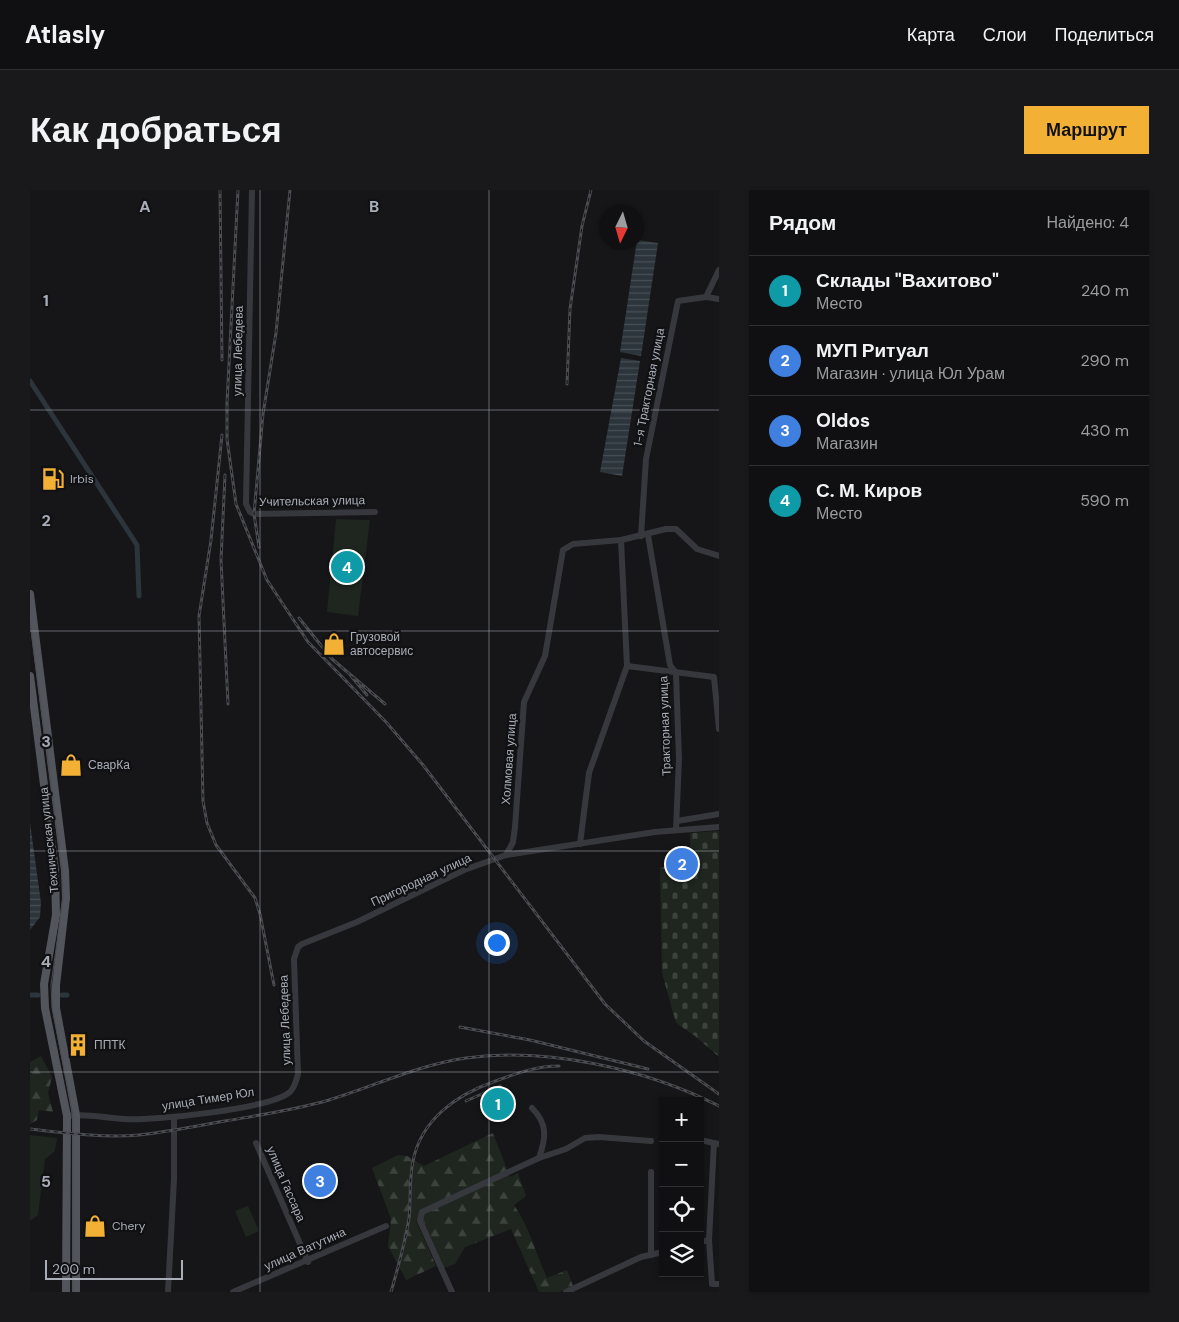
<!DOCTYPE html>
<html lang="ru">
<head>
<meta charset="utf-8">
<style>
	body { margin:0; font-family:"DM Sans",sans-serif; background:#19191b; color:#f1f3f6 }
	.controls { position:absolute; right:15px; bottom:15px; display:grid; overflow:hidden; border-radius:0px; box-shadow:0 1px 4px #0004 }
	.controls button { width:45px; height:45px; display:grid; place-items:center; padding:0; border:0; border-bottom:1px solid #303032; background:#101012; color:#f1f3f6; font:25px sans-serif }
	.compass { position:absolute; left:569px; top:15px; width:45px; height:45px; border-radius:50%; background:#101012; box-shadow:0 1px 4px #0004; rotate:185deg }
	.scale { position:absolute; left:15px; bottom:12px; width:138px; box-sizing:border-box; padding-left:5px; border:2px solid #a8adb8; border-top:0; font-size:14px; line-height:18px; white-space:nowrap; color:#a8adb8; -webkit-text-stroke:4px #111113; paint-order:stroke }
	.you { position:absolute; left:466px; top:752px; width:18px; height:18px; margin:-12px; border:4px solid #fff; border-radius:50%; background:#1a73e8; box-shadow:0 0 0 8px #1a73e833 }
	.badge { display:grid; place-items:center; width:32px; height:32px; border-radius:50%; background:#f2b134; color:#fff; font-size:16px; font-weight:700 }
	.pin { position:absolute; translate:-50% -50%; border:2px solid #fff; box-shadow:0 1px 5px #0006 }
	.list { margin:0; padding:0; list-style:none }
	h2 { display:flex; justify-content:space-between; align-items:center; height:65px; margin:0; padding:0 20px; font-size:21px }
	h2 small { font-size:16px; font-weight:400; color:#9c9d9f }
	.list li { display:grid; grid-template-columns:32px 1fr auto; gap:15px; align-items:center; box-sizing:border-box; height:70px; padding:0 20px; border-top:1px solid #303032 }
	.list b { display:block; font-size:19px; white-space:nowrap }
	.list p { margin:0; font-size:16px; white-space:nowrap; color:#9c9d9f }
	.list em { font-size:16px; font-style:normal; color:#9c9d9f }
	.icon { flex:none; width:28px; height:28px; fill:none; stroke:currentColor; stroke-width:2; stroke-linecap:round; stroke-linejoin:round }
	.map { position:relative; flex:none; width:689px; height:1102px; overflow:hidden; border-radius:0px }
	header { display:flex; align-items:center; gap:30px; box-sizing:border-box; height:70px; padding:0 25px; background:#101012; border-bottom:1px solid #303032 }
	header strong { font-size:24px }
	nav { display:flex; gap:28px; margin-inline-start:auto; font-size:18px }
	.intro { display:flex; align-items:center; justify-content:space-between; box-sizing:border-box; height:120px; padding:0 30px }
	h1 { margin:0; font-size:35px }
	.button { padding:12px 22px; border-radius:0px; background:#f2b134; color:#111; font-size:18px; font-weight:700 }
	main { display:flex; gap:30px; padding:0 30px }
	aside { flex:1; background:#101012; border-radius:0px; box-shadow:0 1px 4px #0004 }
	.map>svg:first-child { display:block }
</style>
</head>
<body>
<header>
<strong>Atlasly</strong>
<nav><a>Карта</a><a>Слои</a><a>Поделиться</a></nav>
</header>
<div class="intro"><h1>Как добраться</h1><a class="button">Маршрут</a></div>
<main>
<div class="map">
<svg width="689" height="1102" viewBox="0 0 689 1102">
	<defs>
		<pattern id="forest-firs" width="22" height="20" patternUnits="userSpaceOnUse" patternTransform="scale(1.25)"><rect width="22" height="20" fill="#1e261f"/><path d="M5 1l3.5 6h-7zM16 11l3.5 6h-7z" fill="#3c433d"/></pattern>
		<pattern id="cemetery-stones" width="16" height="16" patternUnits="userSpaceOnUse" patternTransform="scale(1.25)"><rect width="16" height="16" fill="#1e261f"/><path d="M2 7V4a2 2 0 0 1 4 0v3zM10 15v-3a2 2 0 0 1 4 0v3z" fill="#3c433d"/></pattern>
		<pattern id="water-rules" width="6" height="5" patternUnits="userSpaceOnUse" patternTransform="scale(1.25)"><rect width="6" height="5" fill="#2c353c"/><path d="M0 2.5h6" fill="none" stroke="#485056"/></pattern>
	</defs>
	<rect width="100%" height="100%" fill="#161618"/>
	<g fill="#1e261f">
		<polygon points="306,329 340,330 328,426 297,422"/>
		<polygon points="0,945 27,948 25,961 15,969 8,1025 0,1031"/>
		<polygon points="218,1016 229,1041 216,1047 205,1021"/>
	</g>
	<g fill="url(#forest-firs)">
		<polygon points="11,866 22,887 18,903 23,922 9,920 7,930 0,934 0,872"/>
		<path d="M463,943L480,987L488,983L496,1006L484,1015C499,1036 506,1064 517,1088L537,1080L543,1096L529,1102H509L481,1039L435,1057L425,1074L414,1078L392,1028L386,1031L406,1076L376,1090L358,1056L361,1029L342,978L368,965L377,966L394,976Z"/>
	</g>
	<polygon fill="url(#cemetery-stones)" points="689,641 689,867 665,846 646,833 632,783 630,677 634,677 634,672 661,671 660,643"/>
	<g fill="url(#water-rules)">
		<polygon points="607,50 628,53 611,166 590,162"/>
		<polygon points="591,168 610,171 592,286 570,282"/>
		<polygon points="0,633 11,713 10,727 0,740"/>
	</g>
	<g fill="none" stroke-linecap="round" stroke-linejoin="round">
		<g stroke="#2c353c" stroke-width="5">
			<polyline points="0,191 107,355 109,406"/>
			<polyline points="0,805 8,805"/>
			<polyline points="32,805 37,805"/>
		</g>
		<g stroke="#37383d" stroke-width="6">
			<polyline points="222,0 216,314 220,322 224,324 345,322"/>
			<polyline points="676,107 689,109"/>
			<polyline points="618,345 640,475 646,483 649,569 646,640"/>
			<polyline points="611,346 616,269 648,111 676,107 689,80"/>
			<polyline points="597,476 684,487 689,539"/>
			<polyline points="647,631 689,624"/>
			<polyline points="550,654 559,583 597,476 591,350"/>
			<polyline points="476,665 483,652 485,637 494,512 515,466 533,360 543,354 591,350 636,339 646,339 667,359 689,366"/>
			<path d="M502,918C518,934 516,948 509,968"/>
			<path d="M37,926C57,923 74,928 94,929C123,931 240,919 260,902C265,897 266,891 268,884L264,769L268,757L272,754L327,732L434,680L476,665L625,642L689,637"/>
			<polyline points="670,950 689,954"/>
			<polyline points="226,953 278,1072"/>
			<polyline points="684,953 679,1050 682,1094 689,1094"/>
			<polyline points="621,982 621,1065"/>
			<polyline points="670,1052 679,1050"/>
			<polyline points="138,1102 144,989 144,928"/>
			<polyline points="203,1102 356,1036"/>
			<polyline points="422,1102 390,1031 392,1022 509,968 536,959 555,948 569,947 621,951"/>
			<polyline points="536,1102 611,1067 633,1062"/>
		</g>
		<g stroke="#53555c" stroke-width="8">
			<polyline points="0,404 35,681 36,708 26,795 26,818 46,925 46,1102"/>
			<polyline points="0,486 25,680 26,725 14,794 15,818 37,926 36,1102"/>
		</g>
		<polyline stroke="#4a4c52" stroke-width="1" points="0,432 32,680 33,708 21,795 22,818 43,925 43,1102"/>
		<defs>
			<g id="rail">
				<polyline points="190,0 192,170"/>
				<polyline points="208,0 197,213 197,249 206,314 237,390 278,452 356,532 393,575 575,814 614,851 689,904"/>
				<polyline points="537,194 540,119 552,36 561,0"/>
				<polyline points="192,245 181,350 169,426 173,611 177,633 186,655 225,708 230,724 244,795"/>
				<polyline points="195,285 191,370 198,514"/>
				<polyline points="229,357 224,324 233,224 246,143 260,0"/>
				<polyline points="269,428 302,469 355,514"/>
				<polyline points="321,486 337,505"/>
				<polyline points="430,837 500,850 618,879"/>
				<polyline points="436,911 470,896"/>
				<path d="M0,939C36,943 73,948 109,945C138,942 167,936 195,931C230,925 265,920 299,910C345,896 388,875 436,868C518,857 616,879 689,916"/>
				<path d="M361,1102C368,1077 375,1054 379,1028C381,1009 379,990 383,971C391,930 426,905 463,892C485,884 505,876 529,876"/>
			</g>
		</defs>
		<use href="#rail" stroke="#4a4c52" stroke-width="3"/>
		<use href="#rail" stroke="#111113" stroke-width="1" stroke-dasharray="4" stroke-linecap="butt"/>
	</g>
	<path fill="none" stroke="#a8adb8" stroke-width="1" stroke-opacity="0.55" d="M230,0V1102M459,0V1102M0,220H689M0,441H689M0,661H689M0,882H689"/>
	<defs>
		<symbol id="fuel-bare" viewBox="-9 -9 18 18"><path d="M-5.5-6h7V0h2V4h1.3V-2.5L3-4.5l.8-.8L6-3V5H2.5V1h-1V6h-7ZM-4.2-4.7v3.2H.2V-4.7Z" fill="#f2b134" stroke="#111113" stroke-width="2.5" paint-order="stroke"/></symbol>
		<symbol id="shop-bare" viewBox="-9 -9 18 18"><path d="M-5-2.5h2.3a2.7 3.5 0 0 1 5.4 0H5L5.5 6h-11ZM-1.5-2.5h3a1.5 2.3 0 0 0-3 0Z" fill="#f2b134" stroke="#111113" stroke-width="2.5" paint-order="stroke"/></symbol>
		<symbol id="building-bare" viewBox="-9 -9 18 18"><path d="M-4-6H4V6H1V3H-1V6H-4ZM-2.5-4.3h1.7v1.8h-1.7ZM.8-4.3h1.7v1.8H.8ZM-2.5-1h1.7V.8h-1.7ZM.8-1h1.7V.8H.8Z" fill="#f2b134" stroke="#111113" stroke-width="2.5" paint-order="stroke"/></symbol>
	</defs>
	<g fill-rule="evenodd">
		<use href="#fuel-bare" x="7" y="273" width="32" height="32"/>
		<use href="#shop-bare" x="288" y="438" width="32" height="32"/>
		<use href="#shop-bare" x="25" y="559" width="32" height="32"/>
		<use href="#building-bare" x="32" y="839" width="32" height="32"/>
		<use href="#shop-bare" x="49" y="1020" width="32" height="32"/>
	</g>
	<g text-anchor="middle" stroke-width="4.5" stroke-linejoin="round" paint-order="stroke">
		<g font-size="12" fill="#a8adb8" stroke="#111113">
			<text transform="translate(208 161) rotate(-89)" y="4">улица Лебедева</text>
			<text transform="translate(619 197) rotate(-79)" y="4">1-я Тракторная улица</text>
			<text transform="translate(282 311) rotate(-1)" y="4">Учительская улица</text>
			<text transform="translate(635 536) rotate(-92)" y="4">Тракторная улица</text>
			<text transform="translate(479 569) rotate(-86)" y="4">Холмовая улица</text>
			<text transform="translate(19 650) rotate(-96)" y="4">Техническая улица</text>
			<text transform="translate(391 690) rotate(-25)" y="4">Пригородная улица</text>
			<text transform="translate(255 830) rotate(-92)" y="4">улица Лебедева</text>
			<text transform="translate(178 909) rotate(-9)" y="4">улица Тимер Юл</text>
			<text transform="translate(256 994) rotate(67)" y="4">улица Гассара</text>
			<text transform="translate(275 1059) rotate(-24)" y="4">улица Ватутина</text>
		</g>
		<g font-size="12" fill="#a8adb8" stroke="#111113" text-anchor="start">
			<text x="40" y="293">Irbis</text>
			<text x="320" y="451">Грузовой<tspan x="320" dy="14">автосервис</tspan></text>
			<text x="58" y="579">СварКа</text>
			<text x="64" y="859">ППТК</text>
			<text x="82" y="1040">Chery</text>
		</g>
	</g>
	<g font-size="16" text-anchor="middle" font-weight="bold" fill="#a8adb8" stroke="#111113" stroke-width="4.5" stroke-linejoin="round" paint-order="stroke">
		<text x="115" y="22">A</text>
		<text x="344" y="22">B</text>
		<text x="16" y="116">1</text>
		<text x="16" y="336">2</text>
		<text x="16" y="557">3</text>
		<text x="16" y="777">4</text>
		<text x="16" y="997">5</text>
	</g>
</svg>
<div class="controls">
<button>+</button>
<button>−</button>
<button><svg class="icon" aria-label="locate" viewBox="0 0 24 24"><circle cx="12" cy="12" r="6"/><path d="M12 2v4M12 18v4M2 12h4M18 12h4"/></svg></button>
<button><svg class="icon" aria-label="layers" viewBox="0 0 24 24"><path d="M12 4l9 5-9 5-9-5zM3 14l9 5 9-5"/></svg></button>
</div>
<svg class="compass" viewBox="-18 -18 36 36"><path d="M0-13l5 13h-10z" fill="#e53935"/><path d="M0 13l5-13h-10z" fill="#9c9d9f"/></svg>
<div class="scale">200 m</div>
<div class="you"></div>
<div class="pin badge" style="left:468px;top:914px;background:#0f9aa8">1</div>
<div class="pin badge" style="left:652px;top:674px;background:#3f7fe0">2</div>
<div class="pin badge" style="left:290px;top:991px;background:#3f7fe0">3</div>
<div class="pin badge" style="left:317px;top:377px;background:#0f9aa8">4</div>
</div>
<aside>
<h2>Рядом<small>Найдено: 4</small></h2>
<ul class="list">
<li><span class="badge" style="background:#0f9aa8">1</span><div><b>Склады &quot;Вахитово&quot;</b><p>Место</p></div><em>240 m</em></li>
<li><span class="badge" style="background:#3f7fe0">2</span><div><b>МУП Ритуал</b><p>Магазин · улица Юл Урам</p></div><em>290 m</em></li>
<li><span class="badge" style="background:#3f7fe0">3</span><div><b>Oldos</b><p>Магазин</p></div><em>430 m</em></li>
<li><span class="badge" style="background:#0f9aa8">4</span><div><b>С. М. Киров</b><p>Место</p></div><em>590 m</em></li>
</ul>
</aside>
</main>
</body>
</html>
